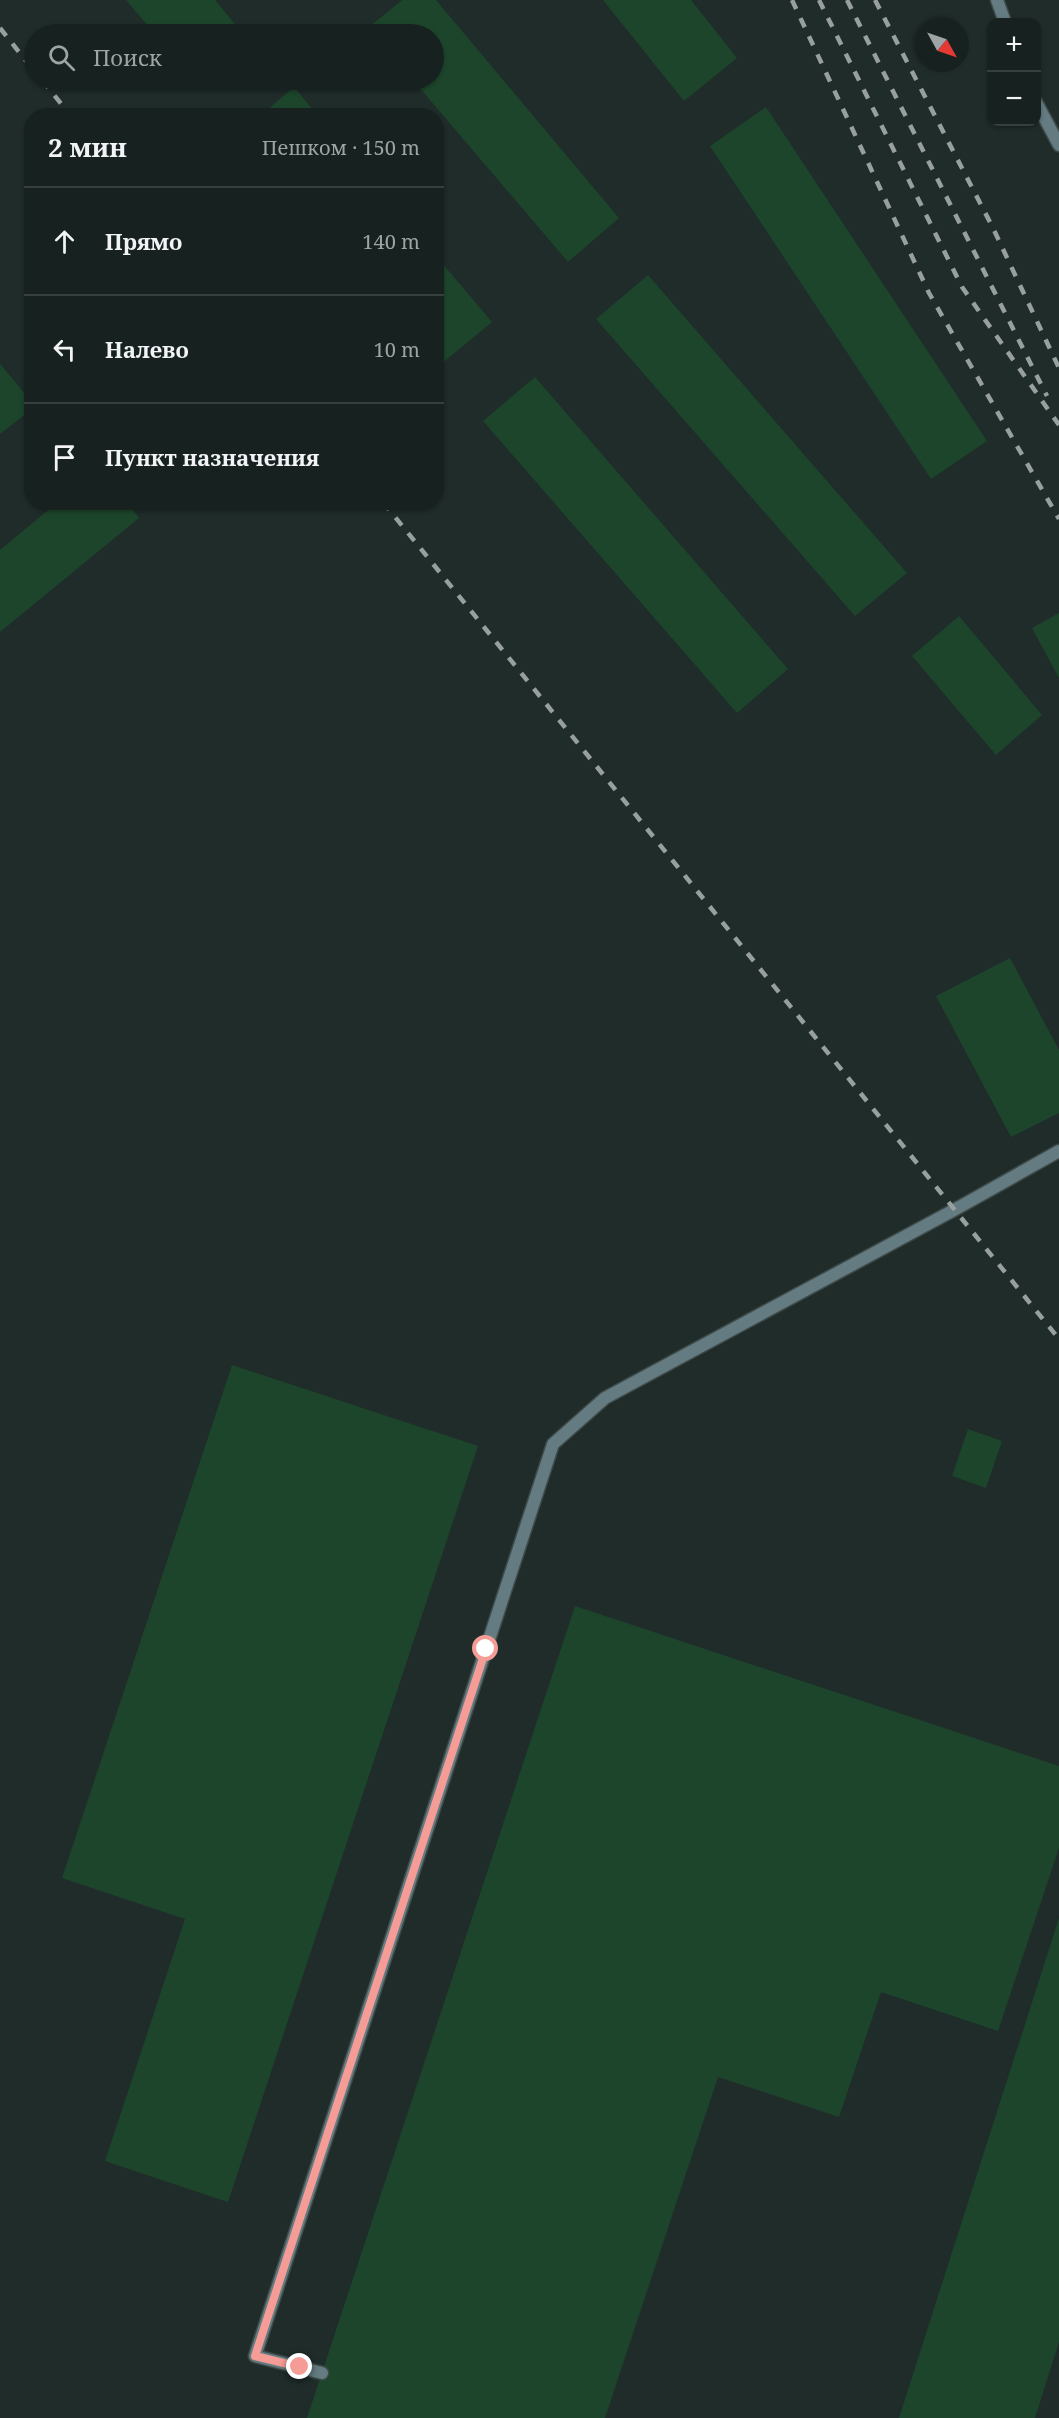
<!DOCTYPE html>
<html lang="ru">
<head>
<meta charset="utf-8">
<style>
	body { margin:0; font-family:"Noto Serif",serif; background:#242e2d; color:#f1f3f6 }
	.controls { position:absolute; right:18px; top:18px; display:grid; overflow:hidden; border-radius:12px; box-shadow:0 2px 4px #0004 }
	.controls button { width:54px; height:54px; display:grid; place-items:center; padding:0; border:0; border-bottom:2px solid #363e3e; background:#172120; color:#f1f3f6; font:30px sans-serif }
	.compass { position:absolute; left:915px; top:18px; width:54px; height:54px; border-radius:50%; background:#172120; box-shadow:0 2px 4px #0004; rotate:130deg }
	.stop { position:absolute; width:18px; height:18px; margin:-14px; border:4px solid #f59c96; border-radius:50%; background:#fff }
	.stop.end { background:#f59c96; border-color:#fff; box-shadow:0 2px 6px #0008 }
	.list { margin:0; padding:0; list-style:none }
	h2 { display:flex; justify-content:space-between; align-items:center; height:78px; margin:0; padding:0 24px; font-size:26px }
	h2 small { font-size:20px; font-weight:400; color:#9ea3a5 }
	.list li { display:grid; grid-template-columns:39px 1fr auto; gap:18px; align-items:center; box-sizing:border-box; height:108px; padding:0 24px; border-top:2px solid #363e3e }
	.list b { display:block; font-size:22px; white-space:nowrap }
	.list em { font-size:20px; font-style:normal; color:#9ea3a5 }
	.icon { flex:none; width:33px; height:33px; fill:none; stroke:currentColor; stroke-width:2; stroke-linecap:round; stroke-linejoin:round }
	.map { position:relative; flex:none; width:1059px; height:2418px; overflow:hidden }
	.search { position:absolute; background:#172120; box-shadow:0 2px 4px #0004; left:24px; top:24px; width:420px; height:66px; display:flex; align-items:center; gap:15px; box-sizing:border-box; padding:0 21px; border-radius:33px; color:#9ea3a5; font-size:22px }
	.panel { position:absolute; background:#172120; box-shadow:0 2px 4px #0004; left:24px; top:108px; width:420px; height:402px; border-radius:24px }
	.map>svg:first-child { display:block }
</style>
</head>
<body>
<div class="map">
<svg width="1059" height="2418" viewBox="0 0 1059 2418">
	<rect width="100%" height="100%" fill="#1f2c2a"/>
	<g fill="#1d452c">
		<polygon points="126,0 215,0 243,34 155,34"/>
		<polygon points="402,0 436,0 619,218 568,262 413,80 434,80 434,34 375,34 369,27"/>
		<polygon points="603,0 691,0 737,58 684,101"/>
		<polygon points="294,87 318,116 260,116"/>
		<polygon points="766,107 987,441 931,479 710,146"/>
		<polygon points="436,256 492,322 440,365 436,361"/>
		<polygon points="648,275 907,573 855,616 596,319"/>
		<polygon points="0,364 32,402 32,409 0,434"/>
		<polygon points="535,377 788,669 737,713 483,421"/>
		<polygon points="58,502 127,502 139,518 0,632 0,550"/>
		<polygon points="1059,613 1059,678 1032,628"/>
		<polygon points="959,616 1042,715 996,755 912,656"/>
		<polygon points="1010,958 1059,1050 1059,1113 1011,1137 936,996"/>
		<polygon points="232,1365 478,1446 228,2202 105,2161 185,1919 62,1878"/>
		<polygon points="968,1429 1002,1441 986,1488 952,1476"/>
		<polygon points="575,1606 1059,1766 1059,1848 998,2031 881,1992 839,2117 718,2077 605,2418 307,2418"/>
		<polygon points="1059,1918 1059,2342 1035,2418 899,2418"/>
	</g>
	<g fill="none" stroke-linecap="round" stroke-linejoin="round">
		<defs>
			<g id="service">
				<polyline points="997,0 1005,22"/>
				<polyline points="1036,102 1059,145"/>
				<polyline points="322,2373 255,2356 553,1444 605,1398 954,1210 1059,1151"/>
			</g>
		</defs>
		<use href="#service" stroke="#3e4a48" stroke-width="15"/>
		<use href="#service" stroke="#647b82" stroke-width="12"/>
		<g stroke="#97a09f" stroke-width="4.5" stroke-dasharray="10 10" stroke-linecap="butt">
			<polyline points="792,0 929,293 1059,519"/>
			<polyline points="819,0 962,287 1059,425"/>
			<polyline points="847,0 1047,396"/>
			<polyline points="875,0 993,228 1059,368"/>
			<polyline points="0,28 34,71"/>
			<polyline points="42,80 71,116"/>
			<polyline points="383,502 1059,1339"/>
		</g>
	</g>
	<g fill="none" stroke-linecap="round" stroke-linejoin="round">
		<polyline stroke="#f59c96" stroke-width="8" points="300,2367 255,2356 486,1649"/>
	</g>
</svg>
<div class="controls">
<button>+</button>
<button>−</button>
</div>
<svg class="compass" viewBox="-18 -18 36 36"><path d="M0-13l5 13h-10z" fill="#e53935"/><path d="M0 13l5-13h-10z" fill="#9ea3a5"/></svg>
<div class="stop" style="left:486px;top:1649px"></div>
<div class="stop end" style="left:300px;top:2367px"></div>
<div class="search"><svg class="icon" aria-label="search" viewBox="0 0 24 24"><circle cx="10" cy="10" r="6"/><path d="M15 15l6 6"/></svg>Поиск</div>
<section class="panel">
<h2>2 мин<small>Пешком · 150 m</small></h2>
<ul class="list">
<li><svg class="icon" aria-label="ahead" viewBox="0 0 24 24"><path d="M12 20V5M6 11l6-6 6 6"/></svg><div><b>Прямо</b></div><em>140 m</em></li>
<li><svg class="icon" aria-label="left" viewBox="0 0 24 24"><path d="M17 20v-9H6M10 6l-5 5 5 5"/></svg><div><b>Налево</b></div><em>10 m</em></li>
<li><svg class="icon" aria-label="arrive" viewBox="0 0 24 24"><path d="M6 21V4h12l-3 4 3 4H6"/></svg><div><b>Пункт назначения</b></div></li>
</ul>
</section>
</div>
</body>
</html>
